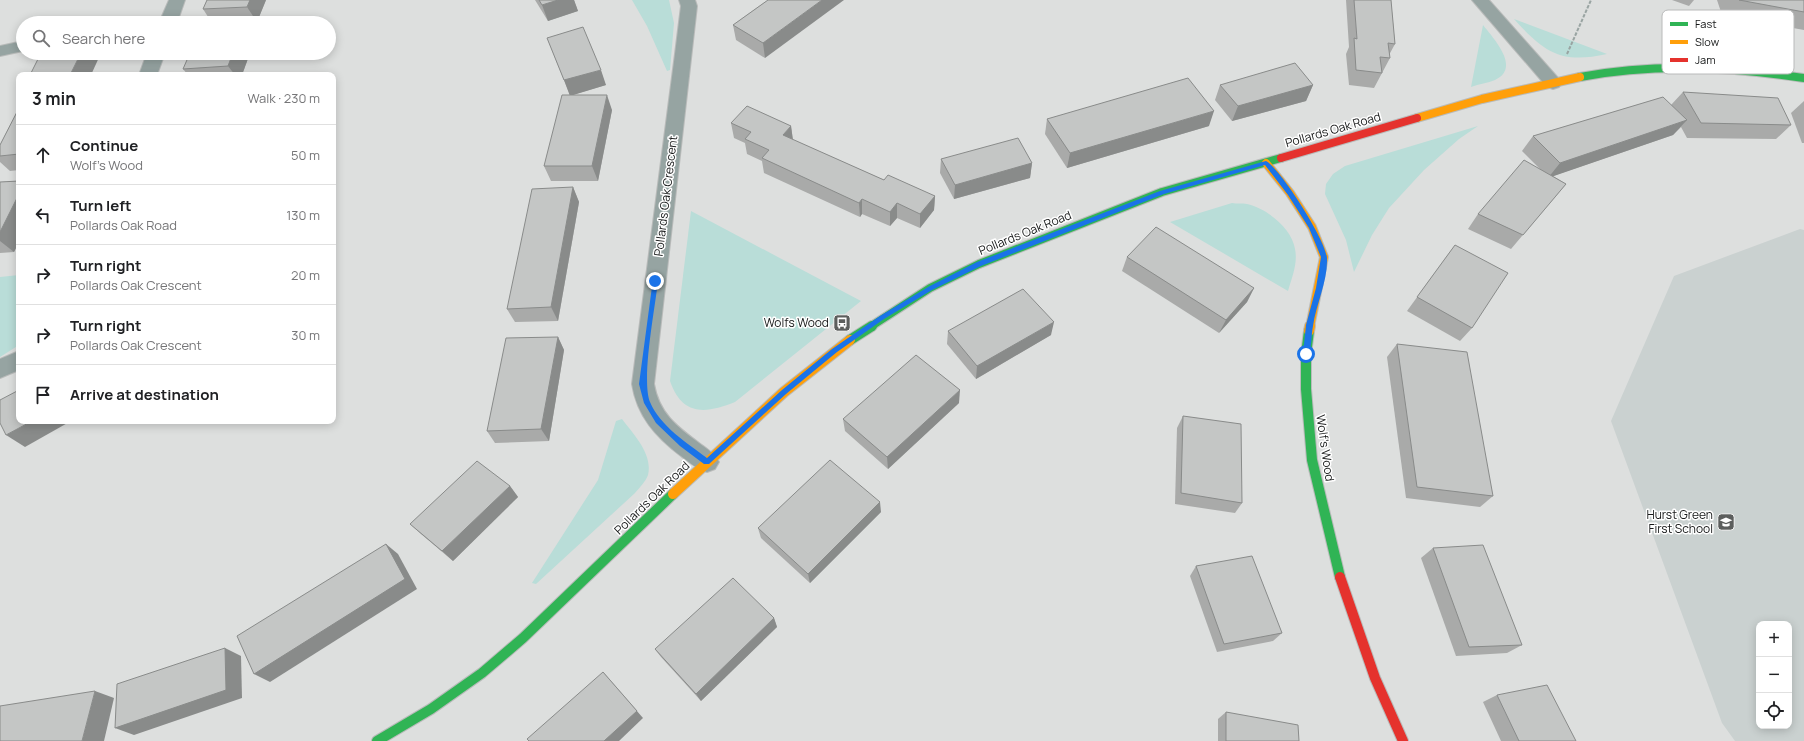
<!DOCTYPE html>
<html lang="en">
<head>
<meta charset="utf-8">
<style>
	body { margin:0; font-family:Manrope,sans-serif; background:#f6f6f6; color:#202124 }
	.controls { position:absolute; right:12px; bottom:12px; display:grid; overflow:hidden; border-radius:8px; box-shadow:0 2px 10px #0003 }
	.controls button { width:36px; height:36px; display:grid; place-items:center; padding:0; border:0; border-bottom:1px solid #e0e0e0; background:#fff; color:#202124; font:20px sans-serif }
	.stop { position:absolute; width:12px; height:12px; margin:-9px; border:3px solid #1a73e8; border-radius:50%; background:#fff }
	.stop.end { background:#1a73e8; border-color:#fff; box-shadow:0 1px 4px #0008 }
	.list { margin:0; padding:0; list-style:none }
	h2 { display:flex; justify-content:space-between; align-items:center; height:52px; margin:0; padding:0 16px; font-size:17px }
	h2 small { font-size:13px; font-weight:400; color:#757577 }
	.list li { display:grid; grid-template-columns:26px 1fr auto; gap:12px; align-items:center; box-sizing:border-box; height:60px; padding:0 16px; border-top:1px solid #e0e0e0 }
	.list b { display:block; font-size:15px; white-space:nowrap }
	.list p { margin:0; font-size:13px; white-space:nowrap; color:#757577 }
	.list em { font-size:13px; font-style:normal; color:#757577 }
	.icon { flex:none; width:22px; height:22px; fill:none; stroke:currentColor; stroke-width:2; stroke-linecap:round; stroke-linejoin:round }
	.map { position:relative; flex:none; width:1804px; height:741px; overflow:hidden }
	.search { position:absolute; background:#fff; box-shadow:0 2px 10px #0003; left:16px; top:16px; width:320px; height:44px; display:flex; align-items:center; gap:10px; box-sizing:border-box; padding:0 14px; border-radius:22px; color:#757577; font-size:15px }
	.panel { position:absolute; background:#fff; box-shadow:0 2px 10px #0003; left:16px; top:72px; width:320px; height:352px; border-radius:8px }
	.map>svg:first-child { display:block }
</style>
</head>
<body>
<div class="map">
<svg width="1804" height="741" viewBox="0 0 1804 741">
	<rect width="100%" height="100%" fill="#dddfde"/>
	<path fill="#cad1d0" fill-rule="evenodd" d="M1800,229L1804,230V741H1735L1722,723L1611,421L1674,276ZM1759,624H1789V726H1759Z"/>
	<g fill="#b9ddd8">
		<polygon points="632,0 669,0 674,23 670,70 667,71 647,26"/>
		<path d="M1514,19L1607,54C1561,64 1545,53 1514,19Z"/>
		<path d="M1483,25C1493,38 1522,68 1495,80C1488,83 1479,84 1471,87Z"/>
		<polygon points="1478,126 1459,139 1424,170 1389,208 1372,235 1354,272 1346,240 1325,194 1326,184 1333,174 1345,166"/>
		<path d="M1232,203C1237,204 1242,203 1247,204C1266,208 1292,228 1295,249C1298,263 1292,277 1288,291L1170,222Z"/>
		<path d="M691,211L861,301L735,402C705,414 682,416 670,381Z"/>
		<polygon points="19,275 19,345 0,357 0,277"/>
		<path d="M622,419C634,435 653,454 648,475C646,481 639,488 635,493L536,584L532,583L598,480L616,421Z"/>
	</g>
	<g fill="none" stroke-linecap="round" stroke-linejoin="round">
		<defs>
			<polygon id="lane" points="23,41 23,51 0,56 0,46"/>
			<g id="street">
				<polygon points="169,0 185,0 177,23 159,23"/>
				<path d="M679,0H695L697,6L654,384C659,413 676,426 699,443C707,449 714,453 719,462L715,469L707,472C697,469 689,462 681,456C656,437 637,416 632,384L675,54L681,6Z"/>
				<polygon points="1472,0 1489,0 1559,79 1562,83 1559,87 1553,89 1547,87"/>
				<polygon points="147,53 165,53 157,75 139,75"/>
				<polygon points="19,351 19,370 0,378 0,359"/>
			</g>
			<g id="fast-far1">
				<path d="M1580,77C1655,63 1729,67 1804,78"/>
				<polyline points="870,327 930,288 979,264 1162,192 1281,158"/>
			</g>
			<g id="fast">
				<polyline points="1309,331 1306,354 1306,389 1312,460 1340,577"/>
				<polyline points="850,340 872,326"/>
				<polyline points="377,741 431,709 482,673 523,638 673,494"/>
			</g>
			<g id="slow-far1">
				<polyline points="1417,118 1482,99 1580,77"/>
				<polyline points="1266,163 1290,193 1312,227 1324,257 1310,327"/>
			</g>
			<g id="slow">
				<polyline points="1309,331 1310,326"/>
				<polyline points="673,494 784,392 850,340"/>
			</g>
			<polyline id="jam-far1" points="1281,158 1417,118"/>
			<polyline id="jam" points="1340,577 1375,678 1403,741"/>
		</defs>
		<use href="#lane" stroke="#b9bbba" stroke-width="2"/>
		<use href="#street" stroke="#b9bbba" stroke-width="2"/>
		<use href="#fast-far1" stroke="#b9bbba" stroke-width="10"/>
		<use href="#fast" stroke="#b9bbba" stroke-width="12"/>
		<use href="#slow-far1" stroke="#b9bbba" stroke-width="10"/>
		<use href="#slow" stroke="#b9bbba" stroke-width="12"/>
		<use href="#jam-far1" stroke="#b9bbba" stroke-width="10"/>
		<use href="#jam" stroke="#b9bbba" stroke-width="12"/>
		<polyline stroke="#99a4a2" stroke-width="2" stroke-dasharray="3.5 1.5" stroke-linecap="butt" points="1567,54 1591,0"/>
		<use href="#lane" fill="#96a4a2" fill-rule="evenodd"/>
		<use href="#street" fill="#96a4a2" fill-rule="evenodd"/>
		<use href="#fast-far1" stroke="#30b455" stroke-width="8"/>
		<use href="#fast" stroke="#30b455" stroke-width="10"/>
		<use href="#slow-far1" stroke="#ff9f0a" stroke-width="8"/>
		<use href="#slow" stroke="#ff9f0a" stroke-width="10"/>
		<use href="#jam-far1" stroke="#e5322d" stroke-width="8"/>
		<use href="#jam" stroke="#e5322d" stroke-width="10"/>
	</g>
	<g fill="#a9aaa9">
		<polygon points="207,0 266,0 257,22 245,23 212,23 203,9"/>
		<polygon points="535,0 574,0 578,11 548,21"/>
		<polygon points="768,0 765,58 736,40 733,25"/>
		<polygon points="1346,0 1391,0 1395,44 1389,55 1390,58 1374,88 1349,85 1346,54 1349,47"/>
		<polygon points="1672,0 1694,0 1689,6"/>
		<polygon points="1717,0 1804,0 1804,30 1722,15"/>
		<polygon points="547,38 606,85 572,95 612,110 598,181 551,181 544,166 570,95"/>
		<polygon points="250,53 242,75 188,75 183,69"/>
		<polygon points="1220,85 1313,85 1306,101 1232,121 1215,100"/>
		<polygon points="1683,92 1791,125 1776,139 1687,138 1681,127 1673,135 1553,176 1566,184 1511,249 1468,229 1478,214 1540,169 1522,151 1533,136 1671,105"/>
		<polygon points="1804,101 1804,143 1802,143 1791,113"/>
		<polygon points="19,108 19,170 10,171 0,162 0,145"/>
		<polygon points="1047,119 1209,126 1067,168 1045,134"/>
		<polygon points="731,123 791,126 793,140 884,180 935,196 934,210 920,228 897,218 890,226 862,214 860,217 764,173 762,161 747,154 745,143 734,138"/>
		<polygon points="941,159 1032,163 1030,178 954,199 940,173"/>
		<polygon points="19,181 19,242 14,252 0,253 0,182"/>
		<polygon points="573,187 579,202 558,321 515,322 507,309"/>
		<polygon points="1455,245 1472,328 1460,341 1407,311"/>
		<polygon points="1127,257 1254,288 1247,302 1219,333 1122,271"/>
		<polygon points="948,331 1051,335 976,379 947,344"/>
		<polygon points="558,337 564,350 549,441 495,443 487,431"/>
		<polygon points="1397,344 1493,496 1480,507 1406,498 1387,357"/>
		<polygon points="959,403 888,469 845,431 843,419"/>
		<polygon points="1183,416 1242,503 1235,513 1175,504 1177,428"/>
		<polygon points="510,486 518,497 453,561 421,534 410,524"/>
		<polygon points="881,512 810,583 761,538 758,528"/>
		<polygon points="1433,548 1522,645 1507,653 1456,656 1421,558"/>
		<polygon points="1196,566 1282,633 1273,641 1217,652 1190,576"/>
		<polygon points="774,618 777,627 701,701 661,657 655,649"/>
		<polygon points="1497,695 1576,741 1501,741 1483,702"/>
		<polygon points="1226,712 1299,741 1218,741 1218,719"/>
	</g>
	<g fill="#898b8a">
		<polygon points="250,0 266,0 257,22 247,7"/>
		<polygon points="558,0 574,0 578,11 548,21 542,5"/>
		<polygon points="822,0 844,0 765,58 763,43"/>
		<polygon points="81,53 101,53 91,75 70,75"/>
		<polygon points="233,53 250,53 242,75 235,75 228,66"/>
		<polygon points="601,70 606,85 570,96 564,80"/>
		<polygon points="1313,85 1306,101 1232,121 1238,106"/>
		<polygon points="607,95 612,110 598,181 592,166"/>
		<polygon points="1214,111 1209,126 1067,168 1070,153"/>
		<polygon points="1687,120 1673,135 1548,178 1560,163"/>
		<polygon points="791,126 793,141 783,135"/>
		<polygon points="1032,163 1030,178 954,199 955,185"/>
		<polygon points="573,187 579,202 558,321 551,307"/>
		<polygon points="19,194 19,242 14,252 0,241 0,232"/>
		<polygon points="935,196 934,210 920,228 920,214"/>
		<polygon points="862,199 862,214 860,217 859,203"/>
		<polygon points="897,203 897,218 890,226 890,212"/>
		<polygon points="1254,288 1247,302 1219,333 1226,320"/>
		<polygon points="1054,322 1051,335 976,379 977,366"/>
		<polygon points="558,337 564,350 549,441 541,429"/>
		<polygon points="960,390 959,403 888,469 887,457"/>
		<polygon points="32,421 71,421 25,447 6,435"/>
		<polygon points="510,486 518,497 453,561 442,551"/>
		<polygon points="880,502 881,512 810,583 808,574"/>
		<polygon points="386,544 398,554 417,589 270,682 254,674"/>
		<polygon points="774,618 777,627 701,701 696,694"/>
		<polygon points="225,648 241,656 242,698 134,735 115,728"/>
		<polygon points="603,672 643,718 619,741 604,741"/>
		<polygon points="95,691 114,698 104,741 82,741"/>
	</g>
	<g fill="#c4c6c5" stroke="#898b8a">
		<polygon points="207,0 250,0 247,7 203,9"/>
		<polygon points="539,0 558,0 542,5"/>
		<polygon points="768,0 822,0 763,43 733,25"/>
		<polygon points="1354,0 1391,0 1395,44 1388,43 1390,58 1380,57 1382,73 1356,70 1354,38 1357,39"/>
		<polygon points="1739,0 1804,0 1804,12"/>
		<polygon points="583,27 601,70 564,80 547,38"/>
		<polygon points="41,53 81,53 70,75 30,75"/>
		<polygon points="190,53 233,53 228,66 183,69"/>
		<polygon points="1295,63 1313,85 1238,106 1220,85"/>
		<polygon points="1188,78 1214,111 1070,153 1047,119"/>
		<polygon points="1683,92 1778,98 1791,125 1701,123"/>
		<polygon points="562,95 607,95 592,166 544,166"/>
		<polygon points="1663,97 1687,120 1560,163 1533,136"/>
		<polygon points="747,106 791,126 783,135 884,180 888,175 935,196 920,214 897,203 890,212 862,199 859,203 762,158 769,150 745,139 751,132 731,123"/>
		<polygon points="19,108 19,154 0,156 0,145"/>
		<polygon points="1018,138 1032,163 955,185 941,159"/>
		<polygon points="1524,160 1566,184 1523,235 1478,214"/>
		<polygon points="19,181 19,194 0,232 0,182"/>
		<polygon points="573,187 551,307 507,309 532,189"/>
		<polygon points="1156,227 1254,288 1226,320 1127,257"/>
		<polygon points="1455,245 1508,273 1472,328 1417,297"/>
		<polygon points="1023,289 1054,322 977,366 948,331"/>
		<polygon points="558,337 541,429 487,431 506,338"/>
		<polygon points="1397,344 1467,352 1493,496 1417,487"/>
		<polygon points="916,355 960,390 887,457 843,419"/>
		<polygon points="19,390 19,421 32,421 6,435 0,423 0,400"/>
		<polygon points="1183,416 1241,424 1242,503 1181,493"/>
		<polygon points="830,460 880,502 808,574 758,528"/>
		<polygon points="477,461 510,486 442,551 410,524"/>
		<polygon points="386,544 405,579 254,674 237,636"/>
		<polygon points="1483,545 1522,645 1469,647 1433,548"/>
		<polygon points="1252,556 1282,633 1224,644 1196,566"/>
		<polygon points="733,578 774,618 696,694 655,649"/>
		<polygon points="225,648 226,690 115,728 117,684"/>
		<polygon points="603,672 637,711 604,741 529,741 527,739"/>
		<polygon points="1547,685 1576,741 1519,741 1497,695"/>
		<polygon points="95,691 82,741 0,741 0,706"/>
		<polygon points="1226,712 1298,725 1299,741 1226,741"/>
	</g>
	<path fill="#1a73e8" d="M1266,161C1280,168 1326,240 1327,258C1328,281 1316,304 1313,326C1311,336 1312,347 1308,356H1304L1303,354L1306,325L1316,288L1321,257L1309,228L1288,195L1265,165L1164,194L981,266L932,290L884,319L837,352L786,394L709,464H704L680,446L656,423L644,403L639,384L653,279L658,281C655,309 641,379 650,402C660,426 687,443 707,458L782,390L832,349L880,316L928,287L977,262L1160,191Z"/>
	<defs>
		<symbol id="bus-square" viewBox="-11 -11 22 22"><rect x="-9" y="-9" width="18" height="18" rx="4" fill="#5c5e5d" stroke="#fff"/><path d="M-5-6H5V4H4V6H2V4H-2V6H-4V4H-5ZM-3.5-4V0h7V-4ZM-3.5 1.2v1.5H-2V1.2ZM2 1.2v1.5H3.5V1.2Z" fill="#fff"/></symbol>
		<symbol id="school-square" viewBox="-11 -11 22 22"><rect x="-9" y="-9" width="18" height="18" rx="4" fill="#5c5e5d" stroke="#fff"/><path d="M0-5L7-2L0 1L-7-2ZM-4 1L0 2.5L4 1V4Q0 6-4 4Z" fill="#fff"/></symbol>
	</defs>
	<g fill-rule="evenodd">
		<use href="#bus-square" x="832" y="313" width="20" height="20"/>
		<use href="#school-square" x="1716" y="512" width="20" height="20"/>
	</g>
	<g text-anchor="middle" stroke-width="3" stroke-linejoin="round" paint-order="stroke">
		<g font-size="12" fill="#161818" stroke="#fff">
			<text transform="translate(1333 130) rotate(-16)" y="4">Pollards Oak Road</text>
			<text transform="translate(666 196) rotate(-83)" y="4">Pollards Oak Crescent</text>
			<text transform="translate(1025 233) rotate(-22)" y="4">Pollards Oak Road</text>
			<text transform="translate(1325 448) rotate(82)" y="4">Wolf's Wood</text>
			<text transform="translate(652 498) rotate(-44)" y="4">Pollards Oak Road</text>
		</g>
		<g font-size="12" fill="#161818" stroke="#fff" text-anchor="end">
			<text x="829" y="327">Wolfs Wood</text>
			<text x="1713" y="519">Hurst Green<tspan x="1713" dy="14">First School</tspan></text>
		</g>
	</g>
	<rect x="1662" y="10" width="132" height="64" rx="6" fill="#fff" stroke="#b9baba" stroke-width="1"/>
	<rect x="1670" y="22" width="18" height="4" fill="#30b455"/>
	<rect x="1670" y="40" width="18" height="4" fill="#ff9f0a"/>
	<rect x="1670" y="58" width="18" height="4" fill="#e5322d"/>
	<g font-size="11" fill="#161818">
		<text x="1695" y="28">Fast</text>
		<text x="1695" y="46">Slow</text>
		<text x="1695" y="64">Jam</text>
	</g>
</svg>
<div class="controls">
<button>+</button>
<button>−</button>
<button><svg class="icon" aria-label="locate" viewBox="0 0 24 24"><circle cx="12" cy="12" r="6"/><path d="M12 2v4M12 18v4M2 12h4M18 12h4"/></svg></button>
</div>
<div class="stop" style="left:1306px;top:354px"></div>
<div class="stop end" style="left:655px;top:281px"></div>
<div class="search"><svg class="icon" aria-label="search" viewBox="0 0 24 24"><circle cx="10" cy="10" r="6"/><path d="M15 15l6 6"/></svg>Search here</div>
<section class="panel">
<h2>3 min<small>Walk · 230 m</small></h2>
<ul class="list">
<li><svg class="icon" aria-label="ahead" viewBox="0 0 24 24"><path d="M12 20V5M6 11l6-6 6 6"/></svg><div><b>Continue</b><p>Wolf's Wood</p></div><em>50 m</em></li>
<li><svg class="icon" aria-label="left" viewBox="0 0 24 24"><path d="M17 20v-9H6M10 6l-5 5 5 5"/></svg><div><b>Turn left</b><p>Pollards Oak Road</p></div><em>130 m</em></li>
<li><svg class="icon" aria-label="right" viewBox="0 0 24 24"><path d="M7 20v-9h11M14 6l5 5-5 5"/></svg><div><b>Turn right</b><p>Pollards Oak Crescent</p></div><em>20 m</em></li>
<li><svg class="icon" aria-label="right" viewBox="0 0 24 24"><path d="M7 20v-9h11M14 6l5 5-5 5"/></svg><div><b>Turn right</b><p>Pollards Oak Crescent</p></div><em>30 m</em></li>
<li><svg class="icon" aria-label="arrive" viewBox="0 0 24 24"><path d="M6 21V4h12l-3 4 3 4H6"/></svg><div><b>Arrive at destination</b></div></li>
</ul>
</section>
</div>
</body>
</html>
